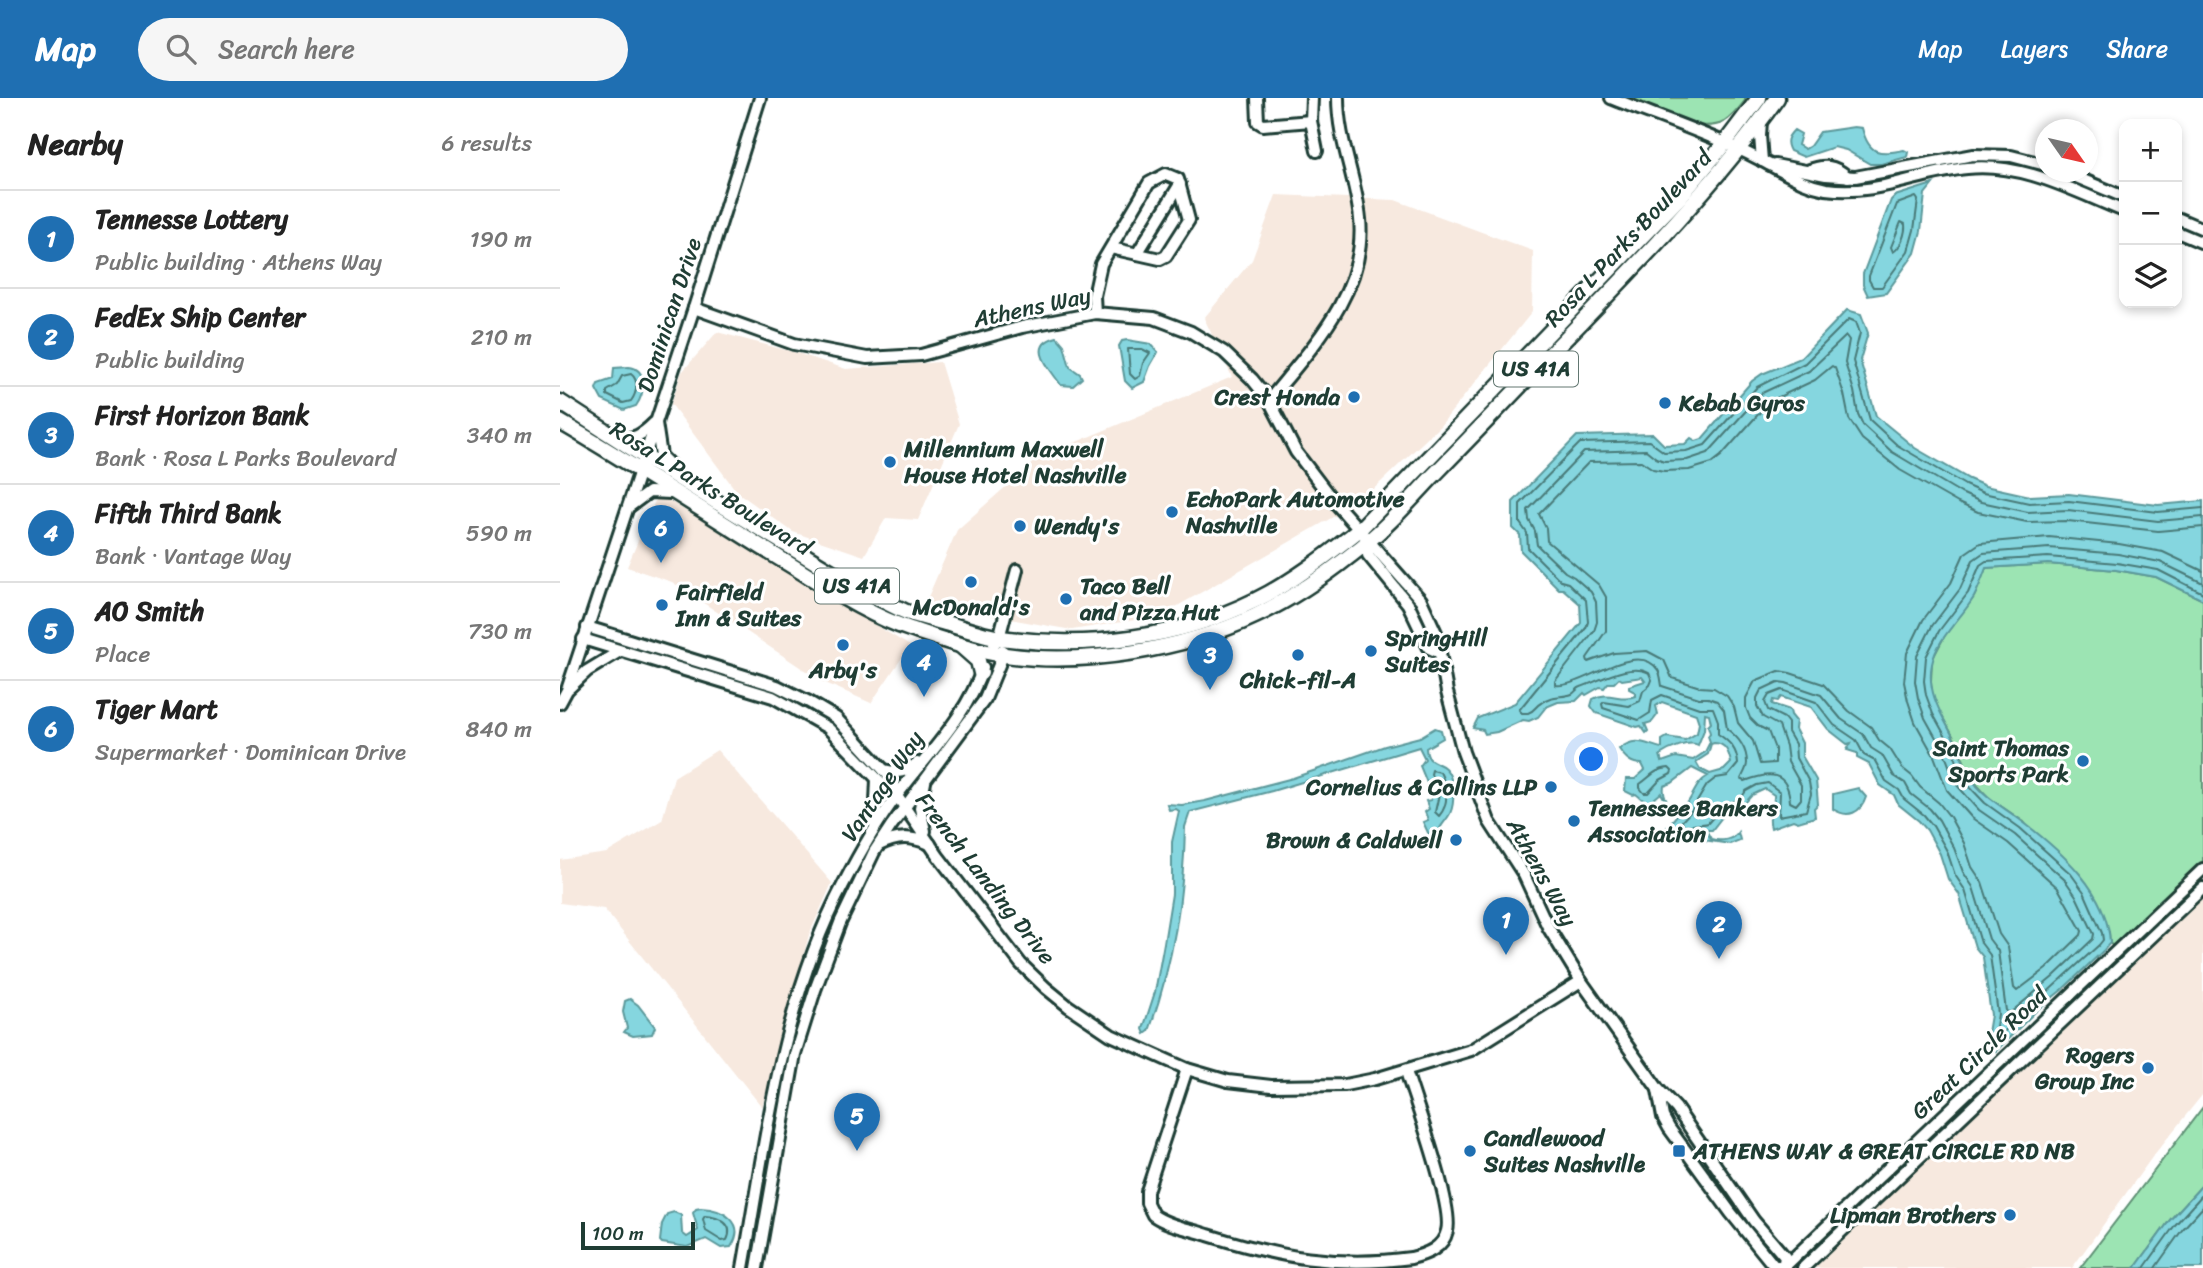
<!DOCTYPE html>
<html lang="en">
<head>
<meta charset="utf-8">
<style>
	body { margin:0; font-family:Sriracha,sans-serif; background:#f6f6f6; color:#222 }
	.controls { position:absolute; right:21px; top:21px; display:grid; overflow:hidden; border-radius:14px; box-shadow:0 4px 10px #0003 }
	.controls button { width:63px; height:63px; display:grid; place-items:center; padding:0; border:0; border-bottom:2px solid #e0e0e0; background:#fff; color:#222; font:35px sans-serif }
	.compass { position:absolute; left:1475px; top:21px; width:63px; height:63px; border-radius:50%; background:#fff; box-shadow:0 4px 10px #0003; rotate:124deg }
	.scale { position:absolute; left:21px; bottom:18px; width:114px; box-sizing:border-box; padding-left:7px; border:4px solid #1f3d34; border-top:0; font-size:19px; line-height:24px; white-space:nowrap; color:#1f3d34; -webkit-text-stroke:5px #fff; paint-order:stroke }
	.you { position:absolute; left:1032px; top:662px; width:24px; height:24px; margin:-18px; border:5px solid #fff; border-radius:50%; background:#1a73e8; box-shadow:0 0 0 10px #1a73e833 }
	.badge { display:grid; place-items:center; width:46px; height:46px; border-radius:50%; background:#1f6fb2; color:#fff; font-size:23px; font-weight:700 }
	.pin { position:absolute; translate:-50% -58px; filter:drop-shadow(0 2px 4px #0008) }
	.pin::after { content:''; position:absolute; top:37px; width:24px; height:21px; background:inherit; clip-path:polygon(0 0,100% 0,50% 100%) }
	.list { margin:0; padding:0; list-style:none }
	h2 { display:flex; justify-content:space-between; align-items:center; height:91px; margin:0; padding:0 28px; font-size:30px }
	h2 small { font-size:23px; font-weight:400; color:#767676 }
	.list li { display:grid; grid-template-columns:46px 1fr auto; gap:21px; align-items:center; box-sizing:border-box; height:98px; padding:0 28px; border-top:2px solid #e0e0e0 }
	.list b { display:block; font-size:26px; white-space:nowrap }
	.list p { margin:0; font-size:23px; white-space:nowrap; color:#767676 }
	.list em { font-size:23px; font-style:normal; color:#767676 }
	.icon { flex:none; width:38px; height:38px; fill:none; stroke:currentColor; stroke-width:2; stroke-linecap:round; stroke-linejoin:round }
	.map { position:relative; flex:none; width:1643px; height:1170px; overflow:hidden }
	header { display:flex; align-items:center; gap:42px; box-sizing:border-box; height:98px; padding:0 35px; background:#1f6fb2; color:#fff }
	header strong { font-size:33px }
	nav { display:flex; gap:38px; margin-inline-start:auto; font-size:24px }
	.search { width:490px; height:63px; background:#f6f6f6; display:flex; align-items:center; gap:18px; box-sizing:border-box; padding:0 24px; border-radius:38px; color:#767676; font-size:26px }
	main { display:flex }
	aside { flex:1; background:#fff }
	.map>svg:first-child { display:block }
</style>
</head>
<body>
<header>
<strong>Map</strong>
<div class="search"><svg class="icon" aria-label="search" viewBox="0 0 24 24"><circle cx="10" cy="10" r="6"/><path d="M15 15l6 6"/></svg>Search here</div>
<nav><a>Map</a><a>Layers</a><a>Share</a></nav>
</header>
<main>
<aside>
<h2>Nearby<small>6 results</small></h2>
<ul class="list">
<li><span class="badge">1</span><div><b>Tennesse Lottery</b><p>Public building · Athens Way</p></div><em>190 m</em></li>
<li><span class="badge">2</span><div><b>FedEx Ship Center</b><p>Public building</p></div><em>210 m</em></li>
<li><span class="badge">3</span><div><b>First Horizon Bank</b><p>Bank · Rosa L Parks Boulevard</p></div><em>340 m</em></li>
<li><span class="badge">4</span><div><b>Fifth Third Bank</b><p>Bank · Vantage Way</p></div><em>590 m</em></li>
<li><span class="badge">5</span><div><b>AO Smith</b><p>Place</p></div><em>730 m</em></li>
<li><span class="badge">6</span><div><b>Tiger Mart</b><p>Supermarket · Dominican Drive</p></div><em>840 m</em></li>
</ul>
</aside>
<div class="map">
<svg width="1643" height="1170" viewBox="0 0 1643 1170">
	<rect width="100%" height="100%" fill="#fff"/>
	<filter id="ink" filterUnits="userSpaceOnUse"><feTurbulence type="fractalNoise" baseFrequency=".0143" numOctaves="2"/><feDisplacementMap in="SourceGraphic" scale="14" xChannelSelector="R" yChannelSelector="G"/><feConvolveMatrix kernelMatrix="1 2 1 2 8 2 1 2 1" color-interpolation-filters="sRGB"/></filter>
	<g filter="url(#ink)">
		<g fill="#f7e9df">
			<polygon points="716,97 835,102 973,153 972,214 880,328 801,403 600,518 512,532 365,506 397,432 478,360 672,279 644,220 692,162"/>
			<polygon points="157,234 237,255 286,271 380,264 399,326 358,422 326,420 304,458 233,434 177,394 111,306 122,274"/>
			<polygon points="98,396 350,548 311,605 261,583 112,484 67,469"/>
			<polygon points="157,652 272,785 249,837 202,1009 44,811 0,805 0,762 47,755 102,722 114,679"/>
			<polygon points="1643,796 1643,996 1593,1058 1512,1170 1249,1170"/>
		</g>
		<g fill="#9ce4b3" stroke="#5e9074" stroke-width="2">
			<path d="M1058,0H1187C1180,9 1174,18 1164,24C1137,38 1084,10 1058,0Z"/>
			<polygon points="1488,466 1556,472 1596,479 1643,502 1643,763 1554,850 1550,845 1549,834 1464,724 1429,700 1410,679 1398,647 1379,613 1372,595 1371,583 1372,562 1385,537 1414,499 1426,470"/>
			<polygon points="1643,1009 1643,1086 1610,1122 1575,1170 1520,1170"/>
		</g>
		<g fill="#85d6df" stroke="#5c999b" stroke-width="2" fill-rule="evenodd">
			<path d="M1294,29L1302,30C1309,57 1320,57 1344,52L1348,54L1347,59L1321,66H1310L1286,52L1274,49L1244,59L1230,53C1225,44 1227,39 1234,32L1241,36L1238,47L1245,51L1250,48L1260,34Z"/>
			<polygon points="1373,86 1365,96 1361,133 1355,155 1326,195 1308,198 1303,187 1303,176 1331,102 1335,98"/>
			<path d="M1287,212L1301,216L1308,235L1300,262L1316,318L1355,350L1409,381L1425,388L1470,398L1509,396L1598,407L1643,403V502L1596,479L1556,472L1488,466L1426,470C1422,480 1419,490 1414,499C1401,521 1377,540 1372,566C1367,590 1378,611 1389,631C1399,649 1404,672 1417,688C1430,703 1448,712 1463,724C1501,753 1548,794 1550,845L1544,852L1503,891L1477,912L1436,953H1425L1431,917L1423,859L1415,849L1399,796L1388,781L1380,756L1367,732L1359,723L1338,706L1334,697L1320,687L1309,666L1297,660V655L1287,652L1291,645L1287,646L1268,631L1251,609L1221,599L1218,603L1213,602L1212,606L1230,612L1231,617L1236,623L1235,631L1242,645V658L1256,682L1258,706L1254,710L1255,719L1238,724L1233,722L1211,730C1207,715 1215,710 1214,697L1205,691L1192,697L1185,705L1166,714L1152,732H1146L1151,741C1161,744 1173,742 1178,734L1180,742L1170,746L1144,742L1139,732L1124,735L1116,730L1111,732L1107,729L1117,717L1111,713L1101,695L1088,706L1076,696L1073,697L1065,693L1066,681H1075L1085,672L1082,666C1071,666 1065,660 1059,651C1077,637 1086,647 1102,650V642L1107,639L1125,642L1137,635L1139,625L1136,616L1102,604L1096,608L1098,616L1092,624L1085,626L1088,633L1086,635L1081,628L1077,629L1036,615L1031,608L1033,601C1048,592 1061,604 1075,598V594L1069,591V588L1085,583L1082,579L1062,582L1059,580L1054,585H1048L1044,590L1040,589L1026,597L1024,595L1016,603L998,604L986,609L978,619L969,623L963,622L937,634L925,636L923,632L913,630L918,620L955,605L1021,525L1020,506L1003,491H999L961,453L960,437L953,430V404L1017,338L1093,336L1104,347L1125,346L1131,340L1136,343L1142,341L1192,283L1202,276L1241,260ZM1145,615L1149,616L1151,625L1148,628L1150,635L1148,638L1150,644L1145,654L1133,662L1116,659L1102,664L1100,657C1109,651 1129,642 1138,647L1144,632ZM1154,645C1166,645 1169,655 1171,665L1164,672L1150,676L1140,671L1136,664L1148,656L1151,646ZM1132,670L1148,678C1132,687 1134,705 1117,714C1109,709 1102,698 1104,688L1112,685Z"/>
			<path d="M497,239L504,247L510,269L520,276L522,280L513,288L501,287C491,272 465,247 497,239Z"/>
			<polygon points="567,242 591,246 598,254 590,268 584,284 572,290 565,283 559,248 562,243"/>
			<path d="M69,269C88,271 85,295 76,308L64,312L42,302L36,291L38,286L53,281L54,270Z"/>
			<path d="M875,630L881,632L883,640L866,650C867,671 885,659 891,681C894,693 895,709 888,719C883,726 879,729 878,738L871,741L863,724L868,722L865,714L869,711L866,703L871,702L872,697L860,668L865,661L859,649L712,693L630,714L625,729C624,798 612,868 589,933L585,936L583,931L595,894L604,845L612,796V744L619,713L616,711L609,712L607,706L622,707L645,703L733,680L825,648L860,639Z"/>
			<path d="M1298,690L1306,699C1301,715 1288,721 1273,711V696Z"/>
			<polygon points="70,901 78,907 95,929 92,936 73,938 64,934 67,930 63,914 65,903"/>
			<polygon points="1643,1086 1643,1170 1575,1170 1610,1122"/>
			<path d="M141,1110C164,1111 187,1125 171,1149L161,1150L146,1141L127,1149L102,1145L100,1143L102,1126L107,1116L114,1114L121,1117L122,1135L127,1139L138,1132L133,1115L136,1111Z"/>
		</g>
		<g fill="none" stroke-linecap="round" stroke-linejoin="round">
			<g stroke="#487a78" stroke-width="2">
				<polygon points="1356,99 1358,102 1354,132 1348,153 1322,189 1313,189 1309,182 1309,178 1337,106"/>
				<path d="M1341,124L1345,126C1346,134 1341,150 1333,154L1331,149Z"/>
				<polygon points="568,251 582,251 590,255 583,265 580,278 575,281 570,276"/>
				<path d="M71,276C79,282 77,295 71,303L63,305L47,297V293L57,287L62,278Z"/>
				<path d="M1643,410L1598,414L1509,403L1469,405L1423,395L1405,387L1337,347L1310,322L1293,263L1300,235L1296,224L1289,221L1245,265L1197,289L1145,347L1126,353L1104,354L1089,343L1020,345L960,406V425L967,435L968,450L1001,483L1008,485L1026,502L1028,524L1026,530L959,612L962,615H968C975,613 975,608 981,605C992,596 1002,600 1012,596C1015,595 1017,590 1021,589C1039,583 1070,564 1089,575L1092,582L1090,587L1083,593L1080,603L1069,608L1044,604L1042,606L1043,610L1079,622L1090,615L1092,602L1102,597L1139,610H1153L1158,623V636C1170,644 1177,651 1178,666L1168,678L1156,680L1147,687L1132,712L1122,723L1123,727C1125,728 1145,726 1148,725L1162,709L1181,700L1186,693L1197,687L1208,685L1220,694L1219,718L1246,713L1251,696L1249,684L1236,660L1235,646L1228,634V625L1224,620L1208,612L1205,604L1209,597L1222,592L1256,604L1274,627L1296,642L1304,657L1315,663L1326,683L1339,692L1344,701L1364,717L1373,728L1387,753L1395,777L1405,792L1421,845L1430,857L1438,916L1435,935L1439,938L1539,847L1543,842L1542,835L1524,794L1511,776L1460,730L1425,705L1404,683L1392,650L1373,616L1366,597L1364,583L1366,559L1379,533L1408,495L1420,467L1426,463L1488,459L1557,465L1598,472L1643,495"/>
				<path d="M1643,419L1598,423L1508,412L1468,414L1421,404L1401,395L1332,354L1303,327L1298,316L1294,293L1285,265L1289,242L1286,238L1249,273L1202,295L1148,355L1127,362L1104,363L1096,360L1086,352L1024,354L968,412L969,422L975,433L977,447L1005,474L1014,479L1031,494L1036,504L1037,524L1034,533L995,583V587C1019,592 1077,540 1098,572C1101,577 1101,583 1102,588L1139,600H1148L1157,603L1164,612L1167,631C1178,639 1187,650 1187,665C1187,671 1183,676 1181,681L1185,683C1209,674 1228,672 1230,704L1236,707L1241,701V687L1228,664L1226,648L1219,628L1203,619L1197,608V600L1201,592L1218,584L1226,585L1261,597L1281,621L1303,636L1311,650L1322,657L1334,678L1345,685L1351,696L1370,711L1379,722L1394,750L1403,774L1413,789L1429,841L1438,853L1446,913L1450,915L1493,879L1533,841L1534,836L1516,798L1505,782L1455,737L1419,712L1396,686L1384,654L1365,620L1358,600L1355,583L1357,558L1372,528L1400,491L1413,462L1423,455L1489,450L1558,456L1600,464L1643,485"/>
				<polyline points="1643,429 1598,433 1508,423 1467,424 1418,414 1398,405 1340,372 1302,341 1289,321 1284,296 1275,270 1272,268 1255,282 1210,303 1161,358 1152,365 1129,372 1104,373 1093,371 1081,363 1029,364 979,416 986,430 987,443 1039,487 1046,499 1046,533 1027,560 1028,564 1054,555 1087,553 1104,562 1112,580 1140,589 1154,590 1167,598 1174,609 1178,625 1193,643 1200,666 1215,665 1215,651 1208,633 1198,628 1190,620 1186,610 1186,600 1195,583 1219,573 1230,575 1263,586 1289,613 1311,629 1319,642 1330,651 1342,670 1352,678 1360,689 1379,705 1390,719 1404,745 1412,769 1422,784 1439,836 1448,849 1454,890 1457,893 1486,871 1521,837 1522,833 1498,790 1448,745 1412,720 1387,692 1374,658 1355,624 1348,603 1344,584 1347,555 1363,522 1391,485 1404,456 1420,445 1489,439 1559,446 1603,454 1643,473"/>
				<path d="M1109,670L1112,673L1111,676L1100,682L1088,695H1084L1080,690V686C1093,677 1093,672 1109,670Z"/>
				<path d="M872,672L880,674C887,687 890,706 879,718L875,714L879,696L871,676Z"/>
				<path d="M145,1118C159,1119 175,1126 167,1142L162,1143L146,1133L143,1121Z"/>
				<polyline points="1584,1170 1615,1127 1643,1096"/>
				<polyline points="1595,1170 1622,1132 1643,1109"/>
			</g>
			<defs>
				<g id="minor">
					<polyline points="697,0 698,24 703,27 751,23 757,53"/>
					<path d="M1051,0C1088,15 1127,28 1165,45C1179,51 1194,58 1208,66C1228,76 1243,87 1266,91C1318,98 1357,75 1407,70C1462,64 1514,93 1564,113"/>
					<polyline points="751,23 752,0"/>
					<polyline points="1201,23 1200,38 1202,63"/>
					<polyline points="1215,67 1266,77 1295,79 1413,57 1451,58 1486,67"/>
					<path d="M1247,73C1264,66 1274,67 1288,79"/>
					<polyline points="1504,74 1564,99"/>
					<polyline points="1617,120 1643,131"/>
					<polyline points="1617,134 1643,145"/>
					<polyline points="577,156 620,86"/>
					<polyline points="134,210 234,246 307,260 361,257 462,229 535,215 594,220 631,234 664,254 692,281 709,302 736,354 771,400 861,502 879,541 880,555 887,594 903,654 929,723 964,777 988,829 1021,883 1098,991 1116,1010 1194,1123 1225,1159 1223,1170"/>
					<polyline points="535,215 534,198 541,166 589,85 606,76 618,81 629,122 606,158 600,161 551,150"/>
					<path d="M709,302C751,250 807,194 800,121C796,79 778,43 778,0"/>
					<polyline points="96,325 101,358 116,373"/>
					<path d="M57,340C74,342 82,337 94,325"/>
					<polyline points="70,408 89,394 111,395"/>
					<polyline points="808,444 808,457 848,506 869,550 880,555"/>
					<polyline points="27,529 217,588 249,604 276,620 332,681 337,698 378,758 461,866 486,890 508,908 551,937 627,971 668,983 711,988 785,987 815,981 911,952 1021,883"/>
					<polyline points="23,541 213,599 268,630 325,689 337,698"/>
					<polyline points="434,546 439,540 457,472"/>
					<polyline points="9,590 27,573 60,553"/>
					<polyline points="0,605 7,592 134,210 200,0"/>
					<path d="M324,672C338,676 346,674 357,665"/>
					<polyline points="365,684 360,710 365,733"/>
					<polyline points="315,727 317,681"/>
					<path d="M319,747C338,738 350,738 370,746"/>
					<path d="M627,971L587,1093V1105L593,1117C608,1128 631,1131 648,1137C718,1159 777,1170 851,1160C867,1156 883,1150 887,1133C894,1109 855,1003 846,973"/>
					<polyline points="1098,992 1103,1019 1109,1030 1171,1115 1214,1168 1222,1168"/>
					<path d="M183,1170C206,1041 221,905 283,787C299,756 317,724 338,696C367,657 408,617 423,569"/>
					<polyline points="197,1170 235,956 255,892 280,825 314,754 331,728 425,601 443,557 442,552"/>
					<polyline points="1223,1170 1643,771"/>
					<polyline points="1243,1170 1643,790"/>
				</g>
				<g id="major">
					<path d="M0,304C76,353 151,402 229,448C266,470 304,495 344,513C357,518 371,521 385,525C403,530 422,537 441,540C526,551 617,541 694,503C733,484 766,458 799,432L1120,99L1165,45L1199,0"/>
					<path d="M0,324C76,368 149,417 224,463C264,487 306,517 350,531C380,541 414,553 445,557C524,568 623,552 695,518C729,502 762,480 791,457C821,435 847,406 872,379C907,343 942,307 977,270C1061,183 1147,98 1217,0"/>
					<polyline points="401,548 418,563 421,575"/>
				</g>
			</defs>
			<use href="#minor" stroke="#1f3d34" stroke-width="16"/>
			<use href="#major" stroke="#1f3d34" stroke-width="19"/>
			<use href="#minor" stroke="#fff" stroke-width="10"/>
			<use href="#major" stroke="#fff" stroke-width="14"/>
		</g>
	</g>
	<g fill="#1f6fb2" stroke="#fff" stroke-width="2.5">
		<circle cx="794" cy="299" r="7"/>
		<circle cx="1105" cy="305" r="7"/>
		<circle cx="330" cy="364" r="7"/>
		<circle cx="612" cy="414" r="7"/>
		<circle cx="460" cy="428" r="7"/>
		<circle cx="411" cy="484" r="7"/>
		<circle cx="506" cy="501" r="7"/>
		<circle cx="102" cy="507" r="7"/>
		<circle cx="283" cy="547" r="7"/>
		<circle cx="811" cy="553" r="7"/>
		<circle cx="738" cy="557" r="7"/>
		<circle cx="1523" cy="663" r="7"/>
		<circle cx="991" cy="689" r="7"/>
		<circle cx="1014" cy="723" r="7"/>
		<circle cx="896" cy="742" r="7"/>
		<circle cx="1588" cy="970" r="7"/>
		<circle cx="910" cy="1053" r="7"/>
		<rect x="1112" y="1046" width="14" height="14" rx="3.5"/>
		<circle cx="1450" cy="1117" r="7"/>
	</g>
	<g text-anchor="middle" stroke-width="6" stroke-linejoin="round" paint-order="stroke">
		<g fill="#fff" stroke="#627771" stroke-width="2">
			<rect x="934" y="253.5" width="84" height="35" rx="5"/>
			<rect x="255" y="470.5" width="84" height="35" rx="5"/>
		</g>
		<g font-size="21" font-weight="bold" fill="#1f3d34">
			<text x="976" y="278">US 41A</text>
			<text x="297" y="495">US 41A</text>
		</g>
		<g font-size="23" fill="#1f3d34" stroke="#fff">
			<text transform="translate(1068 140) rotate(-47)" y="8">Rosa L Parks Boulevard</text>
			<text transform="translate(472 209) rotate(-12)" y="8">Athens Way</text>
			<text transform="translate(109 217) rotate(-72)" y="8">Dominican Drive</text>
			<text transform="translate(151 390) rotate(32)" y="8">Rosa L Parks Boulevard</text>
			<text transform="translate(322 688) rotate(-56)" y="8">Vantage Way</text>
			<text transform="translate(982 774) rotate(61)" y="8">Athens Way</text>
			<text transform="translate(426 780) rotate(52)" y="8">French Landing Drive</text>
			<text transform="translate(1419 955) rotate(-44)" y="8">Great Circle Road</text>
		</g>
		<g font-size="23" font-weight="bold" fill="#1f3d34" stroke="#fff" text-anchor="start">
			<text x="780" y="307" text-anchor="end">Crest Honda</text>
			<text x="1119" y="313">Kebab Gyros</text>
			<text x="344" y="359">Millennium Maxwell<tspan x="344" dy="26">House Hotel Nashville</tspan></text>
			<text x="626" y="409">EchoPark Automotive<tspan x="626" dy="26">Nashville</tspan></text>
			<text x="474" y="436">Wendy's</text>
			<text x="520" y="496">Taco Bell<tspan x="520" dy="26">and Pizza Hut</tspan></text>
			<text x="116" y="502">Fairfield<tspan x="116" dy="26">Inn &amp; Suites</tspan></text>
			<text x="411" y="517" text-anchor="middle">McDonald's</text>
			<text x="825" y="548">SpringHill<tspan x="825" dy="26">Suites</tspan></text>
			<text x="283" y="580" text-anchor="middle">Arby's</text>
			<text x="738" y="590" text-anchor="middle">Chick-fil-A</text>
			<text x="1509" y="658" text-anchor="end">Saint Thomas<tspan x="1509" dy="26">Sports Park</tspan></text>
			<text x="977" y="697" text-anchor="end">Cornelius &amp; Collins LLP</text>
			<text x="1028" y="718">Tennessee Bankers<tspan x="1028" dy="26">Association</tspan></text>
			<text x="882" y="750" text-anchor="end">Brown &amp; Caldwell</text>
			<text x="1574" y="965" text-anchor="end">Rogers<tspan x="1574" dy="26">Group Inc</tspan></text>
			<text x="924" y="1048">Candlewood<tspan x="924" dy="26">Suites Nashville</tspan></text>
			<text x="1133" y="1061">ATHENS WAY &amp; GREAT CIRCLE RD NB</text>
			<text x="1436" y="1125" text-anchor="end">Lipman Brothers</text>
		</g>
	</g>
</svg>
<div class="controls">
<button>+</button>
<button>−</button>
<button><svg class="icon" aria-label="layers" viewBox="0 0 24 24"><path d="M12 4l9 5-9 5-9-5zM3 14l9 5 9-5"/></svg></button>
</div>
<svg class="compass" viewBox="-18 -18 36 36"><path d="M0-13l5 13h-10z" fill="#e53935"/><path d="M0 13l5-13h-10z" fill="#767676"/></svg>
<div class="scale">100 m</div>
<div class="you"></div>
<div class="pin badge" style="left:946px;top:857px">1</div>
<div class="pin badge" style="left:1159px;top:861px">2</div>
<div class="pin badge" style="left:650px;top:592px">3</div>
<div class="pin badge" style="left:364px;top:599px">4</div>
<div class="pin badge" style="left:297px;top:1053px">5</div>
<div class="pin badge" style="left:101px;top:465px">6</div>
</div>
</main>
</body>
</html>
